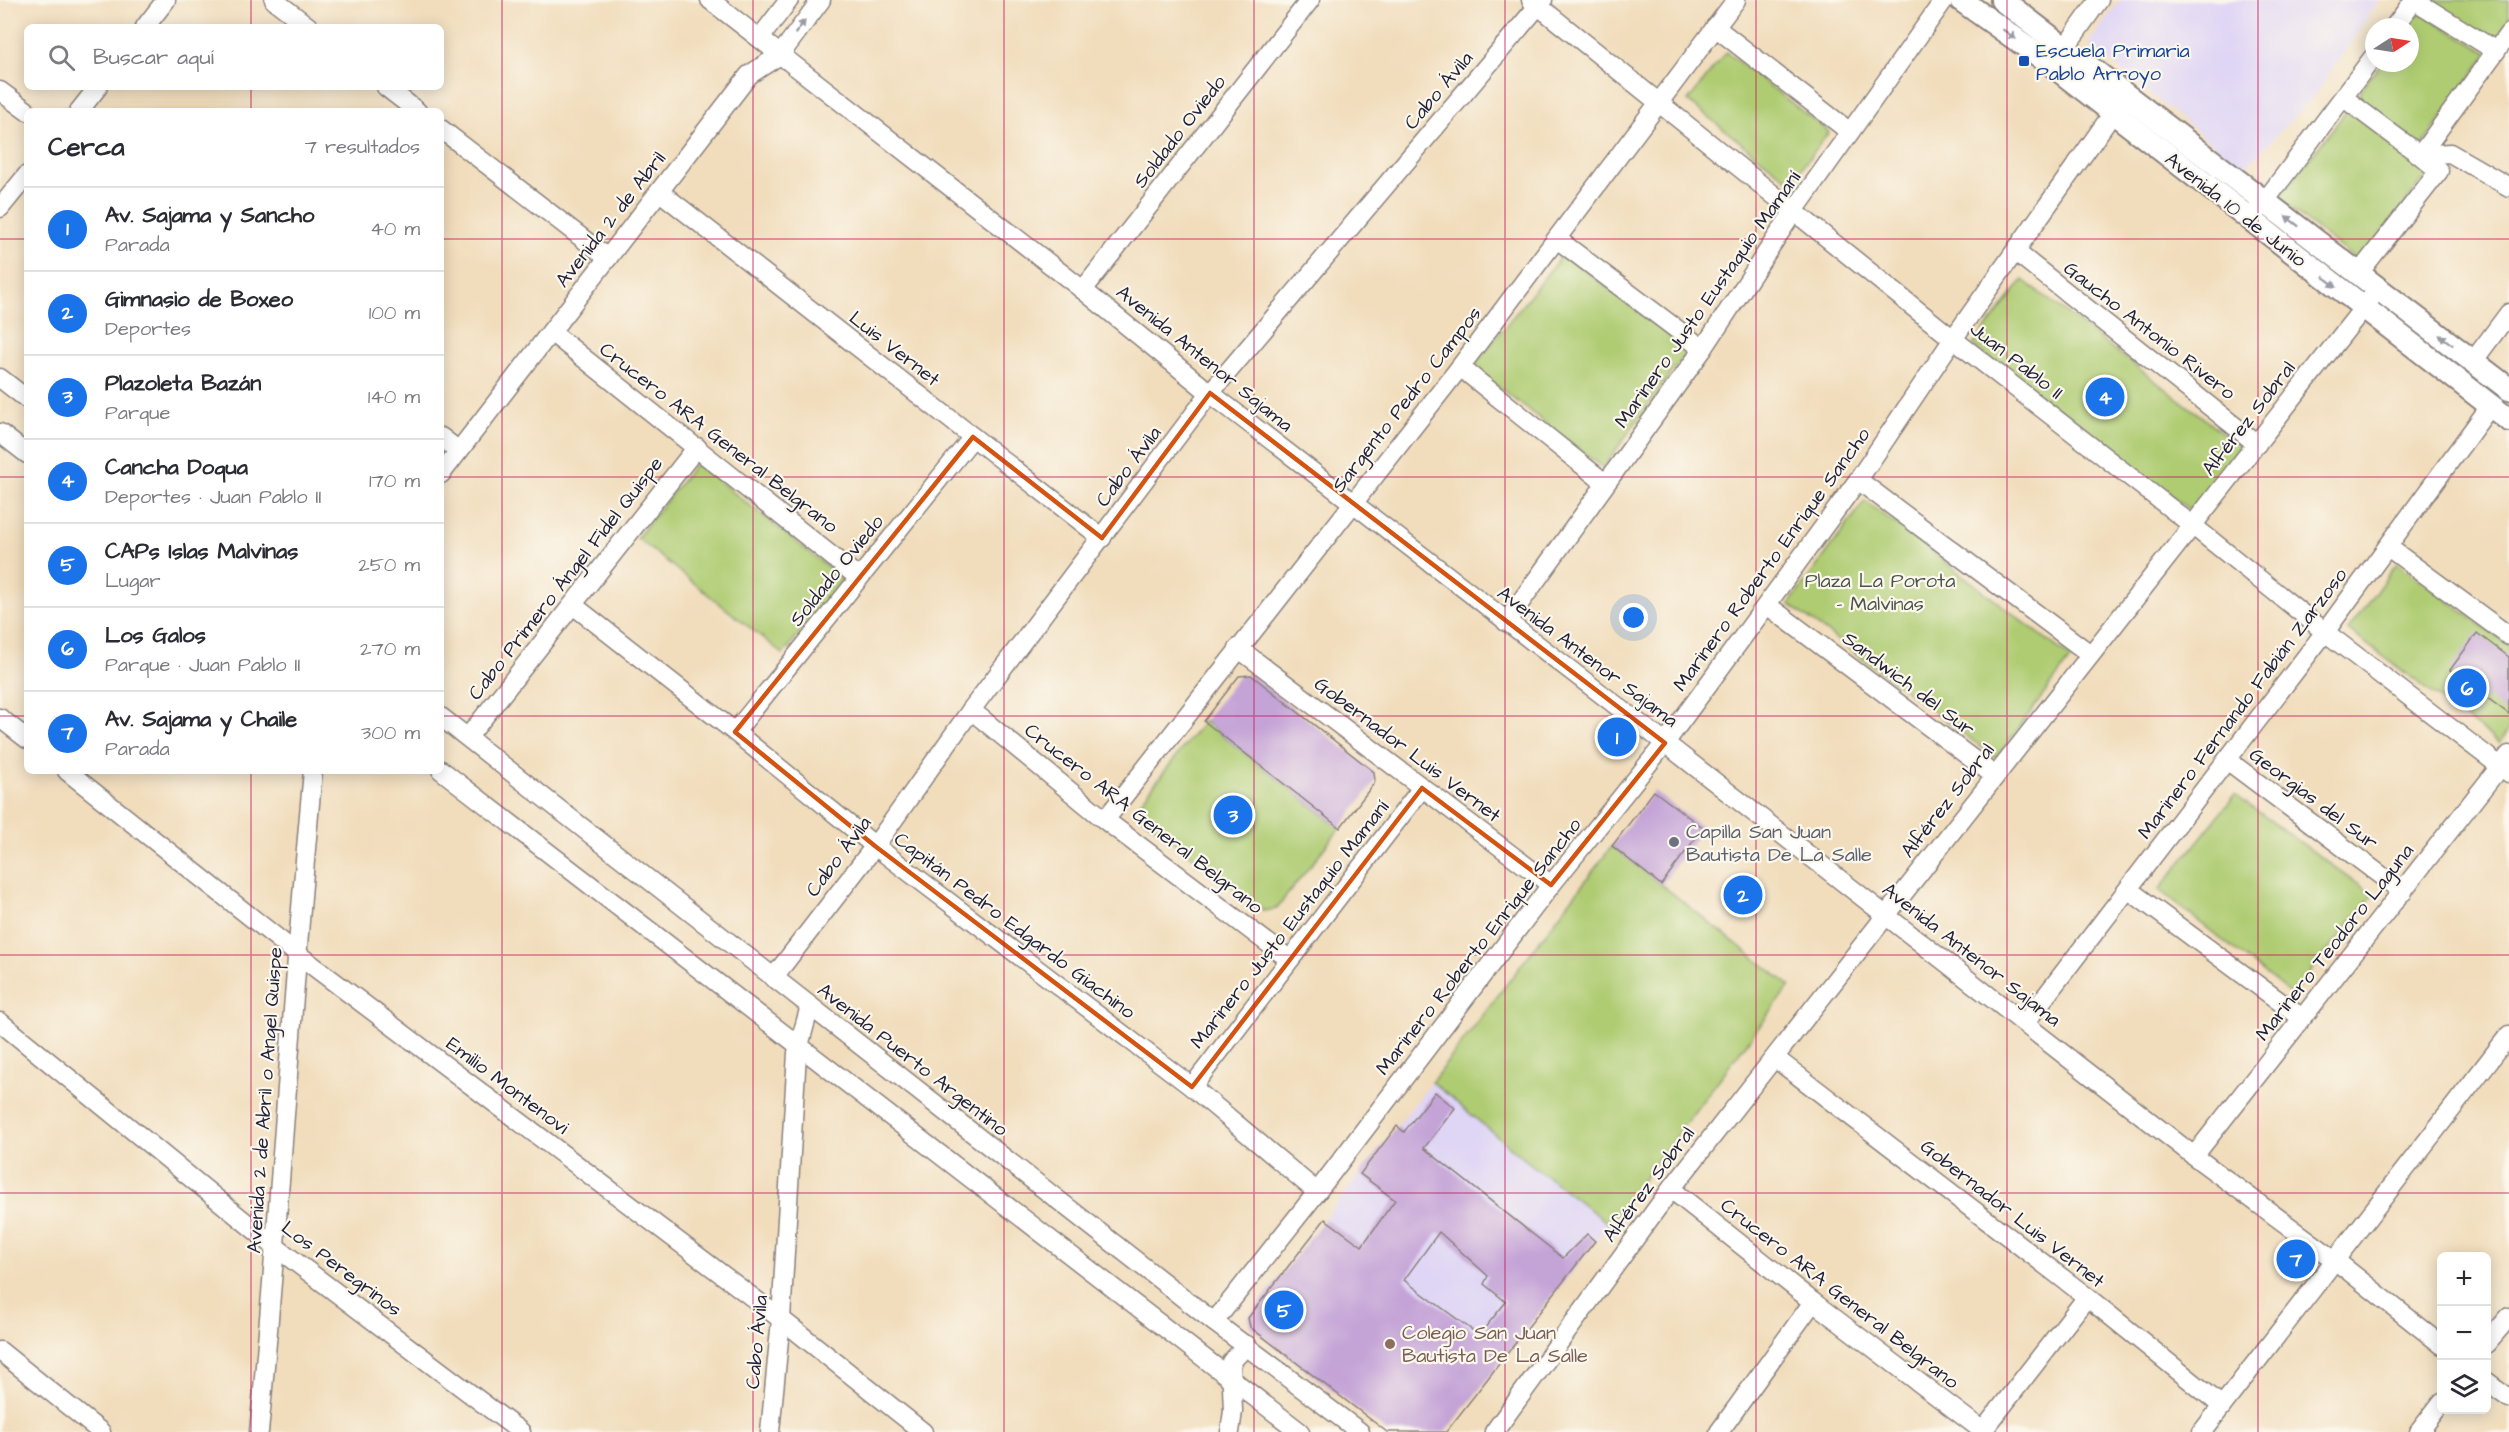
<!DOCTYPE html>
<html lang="es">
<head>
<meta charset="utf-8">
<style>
	body { margin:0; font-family:"Architects Daughter",sans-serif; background:#f2f2f3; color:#2b2b33 }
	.controls { position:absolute; right:18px; bottom:18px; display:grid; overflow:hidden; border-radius:9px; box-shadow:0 3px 15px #0003 }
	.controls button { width:54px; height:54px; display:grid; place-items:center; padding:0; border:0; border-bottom:2px solid #e1e1e2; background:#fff; color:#2b2b33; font:30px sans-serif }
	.compass { position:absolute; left:2365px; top:18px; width:54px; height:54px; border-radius:50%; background:#fff; box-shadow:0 3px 15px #0003; rotate:78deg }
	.you { position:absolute; left:1634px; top:618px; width:21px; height:21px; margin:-15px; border:4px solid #fff; border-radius:50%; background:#1a73e8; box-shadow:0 0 0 9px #1a73e833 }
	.badge { display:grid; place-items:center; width:39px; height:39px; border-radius:50%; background:#1a73e8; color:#fff; font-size:20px; font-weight:700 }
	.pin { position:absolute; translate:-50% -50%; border:3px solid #fff; box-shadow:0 2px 6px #0006 }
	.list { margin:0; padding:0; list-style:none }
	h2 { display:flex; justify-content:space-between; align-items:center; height:78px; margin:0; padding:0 24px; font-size:26px }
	h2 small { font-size:20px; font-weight:400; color:#7c7c81 }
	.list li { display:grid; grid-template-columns:39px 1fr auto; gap:18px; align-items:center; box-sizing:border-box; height:84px; padding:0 24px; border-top:2px solid #e1e1e2 }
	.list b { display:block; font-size:22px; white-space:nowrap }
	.list p { margin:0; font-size:20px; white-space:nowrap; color:#7c7c81 }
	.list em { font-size:20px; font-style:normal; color:#7c7c81 }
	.icon { flex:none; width:33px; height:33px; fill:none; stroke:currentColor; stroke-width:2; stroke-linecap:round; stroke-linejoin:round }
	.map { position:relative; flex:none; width:2509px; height:1432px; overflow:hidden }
	.search { position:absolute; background:#fff; box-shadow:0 3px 15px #0003; left:24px; top:24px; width:420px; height:66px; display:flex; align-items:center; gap:15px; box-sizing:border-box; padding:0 21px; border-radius:9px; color:#7c7c81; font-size:22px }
	.panel { position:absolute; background:#fff; box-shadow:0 3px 15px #0003; left:24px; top:108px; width:420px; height:666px; border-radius:9px }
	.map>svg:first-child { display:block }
</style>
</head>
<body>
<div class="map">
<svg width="2509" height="1432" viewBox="0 0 2509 1432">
	<rect width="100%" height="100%" fill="#fbf7ec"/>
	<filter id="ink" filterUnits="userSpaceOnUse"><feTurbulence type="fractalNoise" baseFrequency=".0167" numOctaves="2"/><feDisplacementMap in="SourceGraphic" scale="12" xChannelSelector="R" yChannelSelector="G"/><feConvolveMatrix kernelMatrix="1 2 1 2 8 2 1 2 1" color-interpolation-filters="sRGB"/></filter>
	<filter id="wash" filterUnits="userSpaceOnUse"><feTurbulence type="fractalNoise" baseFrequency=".008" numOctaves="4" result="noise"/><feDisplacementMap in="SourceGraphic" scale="24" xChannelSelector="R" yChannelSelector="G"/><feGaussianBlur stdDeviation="1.35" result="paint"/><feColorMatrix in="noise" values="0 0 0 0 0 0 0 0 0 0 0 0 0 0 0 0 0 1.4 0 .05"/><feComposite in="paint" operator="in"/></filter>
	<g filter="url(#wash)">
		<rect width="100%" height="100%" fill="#f1ddbc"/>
		<g fill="#dfd5f5">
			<polygon points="2120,0 2379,0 2316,94 2244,169 2088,44"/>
			<polygon points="1432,1082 1528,1162 1609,1224 1505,1355 1375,1327 1291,1262"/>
		</g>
		<g fill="#afcc72" stroke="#687756" stroke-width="1.5">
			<polygon points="2424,0 2509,0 2509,24 2494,44"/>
			<polygon points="2419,12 2488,53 2421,147 2355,98 2381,63 2410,63 2410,27 2408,27"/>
			<polygon points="1726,52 1829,132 1791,182 1688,101"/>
			<polygon points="2348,109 2429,172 2360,263 2278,199"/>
			<polygon points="1563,254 1688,350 1603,468 1473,367"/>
			<polygon points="2023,280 2240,446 2191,511 1973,345"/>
			<polygon points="696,463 843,579 783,654 637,538"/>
			<polygon points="1865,501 2071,658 1996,758 1789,604"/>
			<polygon points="2397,563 2509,646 2509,729 2499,743 2348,630"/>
			<polygon points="1204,721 1340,828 1276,909 1264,911 1143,818 1140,803"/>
			<polygon points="2235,795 2373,895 2292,995 2159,890"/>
			<polygon points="1612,846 1790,986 1609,1224 1528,1162 1432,1082"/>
		</g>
		<g id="blocks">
			<g fill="#c4a3d7" fill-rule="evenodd">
				<polygon points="2477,633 2509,657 2509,714 2450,670"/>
				<polygon points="1251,675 1374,772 1375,782 1340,828 1204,721 1239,676"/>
				<polygon points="1654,791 1703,828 1661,885 1612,846"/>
				<path d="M1435,1092L1455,1108L1424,1148L1563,1258L1587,1234L1595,1241L1446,1432H1387L1250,1327L1248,1318L1325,1219L1362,1246L1395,1200L1360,1174L1397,1126L1404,1132ZM1439,1232L1488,1276L1484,1284L1506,1302L1479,1335L1404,1280Z"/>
			</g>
		</g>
	</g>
	<g filter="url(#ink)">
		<use href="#blocks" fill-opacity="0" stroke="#8a807c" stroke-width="1.5"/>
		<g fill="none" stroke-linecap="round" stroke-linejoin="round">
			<defs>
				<g id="minor">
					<polyline points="274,0 309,27"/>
					<polyline points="710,0 1083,290 1210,393 1665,743 2194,1156 2336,1261 2442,1345"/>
					<polyline points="1531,0 1953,339 2192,525 2325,632 2509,773"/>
					<polyline points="2414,0 2496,51"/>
					<polyline points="145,27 166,0"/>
					<polyline points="1715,27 1850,132"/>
					<polyline points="2394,27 2414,0"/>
					<polyline points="760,38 789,0"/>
					<polyline points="2057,59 2099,0"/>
					<polyline points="386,87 417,111"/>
					<polyline points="0,91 27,111"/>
					<polyline points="2344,98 2420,155 2439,171 2359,273"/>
					<polyline points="79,111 98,87"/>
					<polyline points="441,129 608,258"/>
					<polyline points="2420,155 2509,33"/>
					<polyline points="2420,155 2450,153 2509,187"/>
					<polyline points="660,192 1102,538"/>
					<polyline points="0,208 27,175"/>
					<polyline points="2256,213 2374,56"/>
					<polyline points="1557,239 1703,349"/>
					<polyline points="2016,252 2257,444"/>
					<polyline points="1083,290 1310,0"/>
					<polyline points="551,332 858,577"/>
					<polyline points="2474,360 2509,313"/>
					<polyline points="1460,367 1605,483"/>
					<polyline points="0,378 27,399"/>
					<polyline points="0,433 27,454"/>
					<polyline points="441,437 459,451"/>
					<polyline points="441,474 749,75 780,55 821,0"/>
					<polyline points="1858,480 2090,654"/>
					<polyline points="2388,547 2509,636"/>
					<polyline points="573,605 735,732 875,846 1192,1087 1317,1192"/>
					<polyline points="1767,605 1995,776"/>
					<polyline points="1506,622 1703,349 1794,211 1944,0"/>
					<polyline points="1238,648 1551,885"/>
					<polyline points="971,710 1105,820 1289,959"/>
					<polyline points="441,717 1214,1322 1360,1432"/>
					<polyline points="0,718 27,739"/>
					<polyline points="735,732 973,437"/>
					<polyline points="468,737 697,447"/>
					<polyline points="2227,760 2403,892"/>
					<polyline points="441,770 1300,1432"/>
					<polyline points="67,771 296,953 781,1319 923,1432"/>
					<polyline points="1105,820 1460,367 1736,0"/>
					<polyline points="2129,890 2302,1018"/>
					<polyline points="773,978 875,846 971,710 1210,393 1543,0"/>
					<polyline points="0,1022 277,1248 521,1432"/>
					<polyline points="2025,1023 2325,632 2491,405"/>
					<polyline points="1775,1058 2087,1297 2222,1406"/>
					<polyline points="1192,1087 1422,788"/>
					<polyline points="2194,1156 2509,755"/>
					<polyline points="1671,1189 1813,1302 1983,1431"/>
					<polyline points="1214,1322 1317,1192 1551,885 1665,743 1858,480 1953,339 2120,103"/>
					<polyline points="2486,1344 2509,1317"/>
					<polyline points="0,1351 101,1432"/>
					<polyline points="2486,1381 2509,1398"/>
					<path d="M259,1432C280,1212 292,991 313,771"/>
					<polyline points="770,1432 781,1319 797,1053 810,1006"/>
					<polyline points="1230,1432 1233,1411 1231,1362 1247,1345"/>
					<polyline points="1494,1432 1671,1189 2379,288"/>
					<polyline points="1719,1432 1813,1302"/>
					<polyline points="1982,1432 2087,1297"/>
					<polyline points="2202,1432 2509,1035"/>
					<polyline points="2419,1432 2442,1402"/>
				</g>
				<g id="tertiary">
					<polyline points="1961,0 2052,65 2509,420"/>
					<polyline points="2002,0 2509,389"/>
				</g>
			</defs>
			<use href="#minor" stroke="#8a807c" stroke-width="21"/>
			<use href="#tertiary" stroke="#8a807c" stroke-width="26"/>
			<use href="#minor" stroke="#fff" stroke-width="18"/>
			<use href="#tertiary" stroke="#fff" stroke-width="22"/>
		</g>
		<defs><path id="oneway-solid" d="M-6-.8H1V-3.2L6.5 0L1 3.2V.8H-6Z" transform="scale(1.5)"/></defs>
		<g fill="#9c9ca7">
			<use href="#oneway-solid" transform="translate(800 27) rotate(-54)"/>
			<use href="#oneway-solid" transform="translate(2009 34) rotate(36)"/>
			<use href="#oneway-solid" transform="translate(2292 221) rotate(-142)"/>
			<use href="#oneway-solid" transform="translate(2330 282) rotate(38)"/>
			<use href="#oneway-solid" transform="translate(2446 340) rotate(-143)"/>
		</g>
	</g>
	<path fill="none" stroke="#d45411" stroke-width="4.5" stroke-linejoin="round" d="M1210,393L1665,743L1551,885L1422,788L1192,1087L875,846L735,732L973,437L1102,538Z"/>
	<path fill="none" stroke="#c2185b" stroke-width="1.5" stroke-opacity="0.55" d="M251,0V27M502,0V1432M753,0V1432M1004,0V1432M1254,0V1432M1505,0V1432M1756,0V1432M2007,0V1432M2258,0V1432M251,87V111M0,239H27M441,239H2509M0,477H27M441,477H2509M0,716H27M441,716H2509M251,771V1432M0,955H2509M0,1193H2509"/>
	<rect fill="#1a4fb4" stroke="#fbf7ec" stroke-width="2" x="2018" y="55" width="12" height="12" rx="3"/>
	<circle fill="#6b7280" stroke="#fbf7ec" stroke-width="2" cx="1674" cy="842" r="6"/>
	<circle fill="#8d6e63" stroke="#fbf7ec" stroke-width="2" cx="1390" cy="1344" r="6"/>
	<g text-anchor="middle" stroke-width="4.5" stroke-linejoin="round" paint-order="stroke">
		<g font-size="20" fill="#164399" stroke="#fbf7ec" text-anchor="start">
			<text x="2036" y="57">Escuela Primaria<tspan x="2036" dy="23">Pablo Arroyo</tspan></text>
		</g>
		<g font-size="20" fill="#22223b" stroke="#fbf7ec">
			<text transform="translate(1438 90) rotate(-50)" y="7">Cabo Ávila</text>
			<text transform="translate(1179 131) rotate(-52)" y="7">Soldado Oviedo</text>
			<text transform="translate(2236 209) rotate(38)" y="7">Avenida 10 de Junio</text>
			<text transform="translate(610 219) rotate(-52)" y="7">Avenida 2 de Abril</text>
			<text transform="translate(1707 299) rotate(-55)" y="7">Marinero Justo Eustaquio Mamaní</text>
			<text transform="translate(2150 330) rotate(38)" y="7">Gaucho Antonio Rivero</text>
			<text transform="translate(895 348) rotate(38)" y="7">Luis Vernet</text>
			<text transform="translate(1205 358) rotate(39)" y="7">Avenida Antenor Sajama</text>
			<text transform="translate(2017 360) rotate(38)" y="7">Juan Pablo II</text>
			<text transform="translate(1406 399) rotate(-52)" y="7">Sargento Pedro Campos</text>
			<text transform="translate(2248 418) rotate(-52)" y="7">Alférez Sobral</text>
			<text transform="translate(719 437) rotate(38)" y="7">Crucero ARA General Belgrano</text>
			<text transform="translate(1128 466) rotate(-53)" y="7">Cabo Ávila</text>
			<text transform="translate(1771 559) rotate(-54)" y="7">Marinero Roberto Enrique Sancho</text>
			<text transform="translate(836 570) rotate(-51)" y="7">Soldado Oviedo</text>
			<text transform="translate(565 578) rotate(-52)" y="7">Cabo Primero Ángel Fidel Quispe</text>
			<text transform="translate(1588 656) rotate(37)" y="7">Avenida Antenor Sajama</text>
			<text transform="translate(1909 683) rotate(37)" y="7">Sandwich del Sur</text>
			<text transform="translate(2242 703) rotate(-53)" y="7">Marinero Fernando Fabián Zarzoso</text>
			<text transform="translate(1408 749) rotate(37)" y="7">Gobernador Luis Vernet</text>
			<text transform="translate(2314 798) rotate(37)" y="7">Georgias del Sur</text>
			<text transform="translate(1947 800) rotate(-52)" y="7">Alférez Sobral</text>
			<text transform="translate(1144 818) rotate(38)" y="7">Crucero ARA General Belgrano</text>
			<text transform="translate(838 856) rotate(-53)" y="7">Cabo Ávila</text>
			<text transform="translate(1289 924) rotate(-52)" y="7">Marinero Justo Eustaquio Mamaní</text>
			<text transform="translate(1015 925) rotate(37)" y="7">Capitán Pedro Edgardo Giachino</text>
			<text transform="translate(2334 942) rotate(-52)" y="7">Marinero Teodoro Laguna</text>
			<text transform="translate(1478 946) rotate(-52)" y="7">Marinero Roberto Enrique Sancho</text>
			<text transform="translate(1972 954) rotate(38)" y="7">Avenida Antenor Sajama</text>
			<text transform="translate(913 1059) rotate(38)" y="7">Avenida Puerto Argentino</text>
			<text transform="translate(508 1085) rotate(37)" y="7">Emilio Montenovi</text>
			<text transform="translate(264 1100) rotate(-86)" y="7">Avenida 2 de Abril o Angel Quispe</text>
			<text transform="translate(1648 1184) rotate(-53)" y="7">Alférez Sobral</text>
			<text transform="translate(2013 1213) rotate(38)" y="7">Gobernador Luis Vernet</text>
			<text transform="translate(342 1268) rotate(37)" y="7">Los Peregrinos</text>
			<text transform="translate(1840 1293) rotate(38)" y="7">Crucero ARA General Belgrano</text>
			<text transform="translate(756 1342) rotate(-85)" y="7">Cabo Ávila</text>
		</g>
		<g font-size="20" fill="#4c554c" stroke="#fbf7ec">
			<text x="1880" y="587">Plaza La Porota<tspan x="1880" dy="23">- Malvinas</tspan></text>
		</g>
		<g font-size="20" fill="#5b616d" stroke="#fbf7ec" text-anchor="start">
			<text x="1686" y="838">Capilla San Juan<tspan x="1686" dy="23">Bautista De La Salle</tspan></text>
		</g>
		<g font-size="20" fill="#785e54" stroke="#fbf7ec" text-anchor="start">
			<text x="1402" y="1339">Colegio San Juan<tspan x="1402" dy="23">Bautista De La Salle</tspan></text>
		</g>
	</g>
</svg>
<div class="controls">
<button>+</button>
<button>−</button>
<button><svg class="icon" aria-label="layers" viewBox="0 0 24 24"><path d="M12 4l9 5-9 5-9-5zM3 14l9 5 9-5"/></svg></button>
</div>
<svg class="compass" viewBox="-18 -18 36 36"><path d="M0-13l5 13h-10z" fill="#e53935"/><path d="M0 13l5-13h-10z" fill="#7c7c81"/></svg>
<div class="you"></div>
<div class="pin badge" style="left:1617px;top:737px">1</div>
<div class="pin badge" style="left:1743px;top:895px">2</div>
<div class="pin badge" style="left:1233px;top:815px">3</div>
<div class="pin badge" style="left:2105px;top:397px">4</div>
<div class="pin badge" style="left:1284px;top:1310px">5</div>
<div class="pin badge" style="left:2467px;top:688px">6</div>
<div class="pin badge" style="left:2296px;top:1259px">7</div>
<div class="search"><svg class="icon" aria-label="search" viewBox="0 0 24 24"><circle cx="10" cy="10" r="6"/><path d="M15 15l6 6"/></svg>Buscar aquí</div>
<section class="panel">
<h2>Cerca<small>7 resultados</small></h2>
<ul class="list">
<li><span class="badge">1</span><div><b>Av. Sajama y Sancho</b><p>Parada</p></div><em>40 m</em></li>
<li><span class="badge">2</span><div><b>Gimnasio de Boxeo</b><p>Deportes</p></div><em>100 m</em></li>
<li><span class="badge">3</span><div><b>Plazoleta Bazán</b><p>Parque</p></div><em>140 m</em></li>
<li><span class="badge">4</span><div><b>Cancha Doqua</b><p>Deportes · Juan Pablo II</p></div><em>170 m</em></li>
<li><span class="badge">5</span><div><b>CAPs Islas Malvinas</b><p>Lugar</p></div><em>250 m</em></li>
<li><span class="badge">6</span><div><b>Los Galos</b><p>Parque · Juan Pablo II</p></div><em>270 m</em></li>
<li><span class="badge">7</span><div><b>Av. Sajama y Chaile</b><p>Parada</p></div><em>300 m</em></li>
</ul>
</section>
</div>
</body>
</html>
